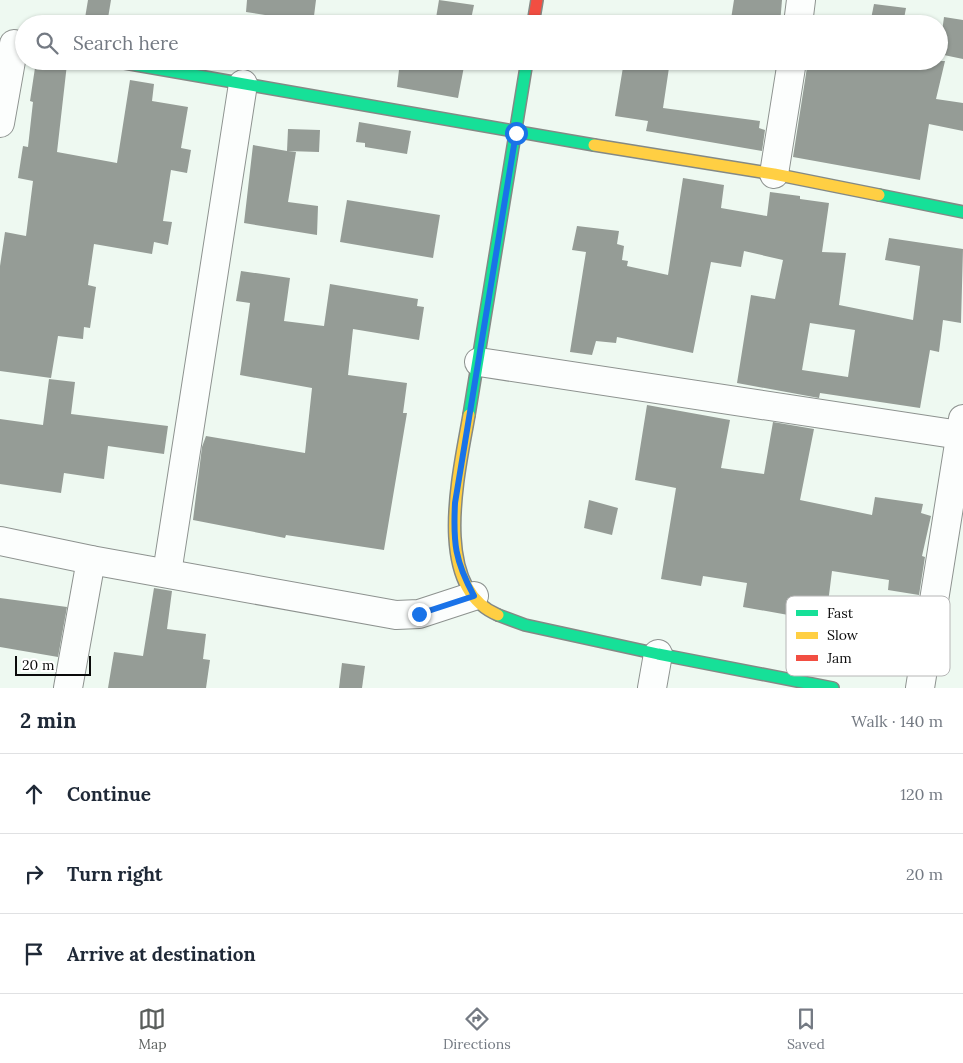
<!DOCTYPE html>
<html lang="en">
<head>
<meta charset="utf-8">
<style>
	body { margin:0; font-family:Lora,serif; background:#f6f6f7; color:#1f2937 }
	.scale { position:absolute; left:15px; bottom:12px; width:76px; box-sizing:border-box; padding-left:5px; border:2px solid #0b0b0b; border-top:0; font-size:14px; line-height:18px; white-space:nowrap; color:#0b0b0b; -webkit-text-stroke:4px #fff; paint-order:stroke }
	.stop { position:absolute; width:15px; height:15px; margin:-11px; border:4px solid #1a73e8; border-radius:50%; background:#fff }
	.stop.end { background:#1a73e8; border-color:#fff; box-shadow:0 1px 5px #0008 }
	.list { margin:0; padding:0; list-style:none }
	h2 { display:flex; justify-content:space-between; align-items:center; height:65px; margin:0; padding:0 20px; font-size:21px }
	h2 small { font-size:16px; font-weight:400; color:#747a83 }
	.list li { display:grid; grid-template-columns:32px 1fr auto; gap:15px; align-items:center; box-sizing:border-box; height:80px; padding:0 20px; border-top:1px solid #e0e1e3 }
	.list b { display:block; font-size:19px; white-space:nowrap }
	.list em { font-size:16px; font-style:normal; color:#747a83 }
	.icon { flex:none; width:28px; height:28px; fill:none; stroke:currentColor; stroke-width:2; stroke-linecap:round; stroke-linejoin:round }
	.map { position:relative; flex:none; width:963px; height:688px; overflow:hidden }
	.search { position:absolute; background:#fff; box-shadow:0 1px 4px #0004; left:15px; right:15px; top:15px; height:55px; display:flex; align-items:center; gap:12px; box-sizing:border-box; padding:0 18px; border-radius:28px; color:#747a83; font-size:19px }
	.sheet { height:305px; background:#fff }
	nav { display:flex; justify-content:space-around; align-items:center; box-sizing:border-box; height:70px; border-top:1px solid #e0e1e3; background:#fff; font-size:14px; color:#747a83 }
	nav a { display:grid; justify-items:center; gap:2px }
	nav .on { color:#5a5e5c }
	.map>svg:first-child { display:block }
</style>
</head>
<body>
<div class="map">
<svg width="963" height="688" viewBox="0 0 963 688">
	<rect width="100%" height="100%" fill="#eef9f1"/>
	<g fill="#959c96" fill-rule="evenodd">
		<polygon points="88,0 111,0 107,24 84,24"/>
		<polygon points="247,0 316,0 313,24 283,23 284,18 246,12"/>
		<polygon points="439,0 474,5 470,24 435,24"/>
		<polygon points="734,0 782,0 780,24 731,19"/>
		<polygon points="874,4 906,8 903,24 870,24"/>
		<polygon points="944,17 963,20 963,59 939,54"/>
		<polygon points="36,61 67,64 57,152 117,163 130,80 154,84 152,101 188,107 181,148 191,150 187,173 171,170 163,221 172,222 168,245 154,242 152,254 94,244 88,285 96,287 90,328 84,327 83,339 58,336 51,378 0,371 0,266 5,232 26,236 33,181 18,178 23,146 28,147 33,102 30,101"/>
		<polygon points="400,61 465,61 458,98 397,87"/>
		<polygon points="624,61 670,61 663,108 760,121 759,128 765,130 762,151 646,131 648,121 615,116"/>
		<polygon points="808,61 945,61 936,99 963,103 963,131 929,124 920,180 793,157"/>
		<polygon points="359,122 411,131 407,154 365,147 365,143 356,142"/>
		<polygon points="288,129 320,130 319,152 288,151 296,152 288,202 318,206 317,235 244,223 253,145 287,151"/>
		<path d="M683,178L724,185L721,208L767,216L770,192L800,196V199L829,203L822,252L846,253L839,305L913,320L920,266L885,260L889,238L963,249L961,323L943,320L939,352L930,350L920,408L820,393L819,398L737,383L751,295L775,299L783,260L744,251L741,267L711,262L693,353L617,337L616,343L596,341L592,355L570,352L586,252L572,250L577,226L619,231L617,244L624,246L622,260L628,261L627,266L668,275ZM810,323L855,330L848,377L802,370Z"/>
		<polygon points="347,200 440,215 433,258 340,242"/>
		<polygon points="241,271 290,278 284,321 324,326 330,284 418,299 417,306 424,307 419,340 353,329 348,375 407,383 403,413 407,413 384,550 286,535 285,538 193,520 202,447 206,436 305,453 312,388 240,375 250,303 236,301"/>
		<polygon points="49,379 75,382 71,414 168,426 164,454 108,446 104,479 64,473 61,493 0,484 0,419 43,425"/>
		<polygon points="647,405 730,420 721,468 764,474 773,422 814,429 800,500 872,515 875,497 923,504 921,513 931,516 922,556 925,557 919,595 888,590 889,580 832,571 825,627 804,623 805,618 743,607 747,583 703,576 701,586 661,579 676,488 635,480"/>
		<polygon points="589,500 618,508 612,535 584,528"/>
		<polygon points="154,588 172,591 167,629 206,634 203,659 210,660 206,688 108,688 114,652 143,656"/>
		<polygon points="0,598 67,607 58,657 0,647"/>
		<polygon points="342,663 365,666 362,688 339,688"/>
	</g>
	<g fill="none" stroke-linecap="round" stroke-linejoin="round">
		<defs>
			<g id="street">
				<polyline points="798,24 801,0"/>
				<polyline points="0,123 14,44"/>
				<polyline points="774,174 792,61"/>
				<polyline points="479,362 960,435"/>
				<polyline points="0,541 91,560 396,615 419,614 474,596"/>
				<polyline points="167,573 243,84"/>
				<polyline points="68,688 91,560"/>
				<polyline points="652,688 658,654"/>
				<polyline points="920,688 963,419"/>
			</g>
			<g id="fast">
				<polyline points="113,61 594,145"/>
				<polyline points="879,195 963,212"/>
				<polyline points="469,415 527,61"/>
				<polyline points="498,615 525,625 658,654 833,688"/>
			</g>
			<g id="slow">
				<polyline points="594,145 774,174 879,195"/>
				<path d="M469,415C460,469 430,587 498,615"/>
			</g>
			<polyline id="jam" points="533,24 537,0"/>
		</defs>
		<use href="#street" stroke="#8d928f" stroke-width="30"/>
		<use href="#fast" stroke="#848985" stroke-width="14"/>
		<use href="#slow" stroke="#848985" stroke-width="14"/>
		<use href="#jam" stroke="#848985" stroke-width="14"/>
		<use href="#street" stroke="#fcfefd" stroke-width="28"/>
		<use href="#fast" stroke="#16e098" stroke-width="11"/>
		<use href="#slow" stroke="#ffcf43" stroke-width="11"/>
		<use href="#jam" stroke="#f24e42" stroke-width="11"/>
	</g>
	<g fill="none" stroke-linecap="round" stroke-linejoin="round">
		<path stroke="#1a73e8" stroke-width="6" d="M419,614L474,596C455,561 453,543 455,503L516,133"/>
	</g>
	<rect x="786" y="596" width="164" height="80" rx="8" fill="#fff" stroke="#b6b6b6" stroke-width="1"/>
	<rect x="796" y="610" width="22" height="6" fill="#16e098"/>
	<rect x="796" y="632" width="22" height="7" fill="#ffcf43"/>
	<rect x="796" y="655" width="22" height="6" fill="#f24e42"/>
	<g font-size="14" fill="#0b0b0b">
		<text x="827" y="618">Fast</text>
		<text x="827" y="640">Slow</text>
		<text x="827" y="663">Jam</text>
	</g>
</svg>
<div class="scale">20 m</div>
<div class="stop" style="left:516px;top:133px"></div>
<div class="stop end" style="left:419px;top:614px"></div>
<div class="search"><svg class="icon" aria-label="search" viewBox="0 0 24 24"><circle cx="10" cy="10" r="6"/><path d="M15 15l6 6"/></svg>Search here</div>
</div>
<section class="sheet">
<h2>2 min<small>Walk · 140 m</small></h2>
<ul class="list">
<li><svg class="icon" aria-label="ahead" viewBox="0 0 24 24"><path d="M12 20V5M6 11l6-6 6 6"/></svg><div><b>Continue</b></div><em>120 m</em></li>
<li><svg class="icon" aria-label="right" viewBox="0 0 24 24"><path d="M7 20v-9h11M14 6l5 5-5 5"/></svg><div><b>Turn right</b></div><em>20 m</em></li>
<li><svg class="icon" aria-label="arrive" viewBox="0 0 24 24"><path d="M6 21V4h12l-3 4 3 4H6"/></svg><div><b>Arrive at destination</b></div></li>
</ul>
</section>
<nav>
<a class="on"><svg class="icon" aria-label="map" viewBox="0 0 24 24"><path d="M3 6l6-2 6 2 6-2v14l-6 2-6-2-6 2zM9 4v14M15 6v14"/></svg>Map</a>
<a><svg class="icon" aria-label="directions" viewBox="0 0 24 24"><path d="M12 3l9 9-9 9-9-9zM9 14v-3h6M13 9l2 2-2 2"/></svg>Directions</a>
<a><svg class="icon" aria-label="saved" viewBox="0 0 24 24"><path d="M7 4h10v16l-5-4-5 4z"/></svg>Saved</a>
</nav>
</body>
</html>
